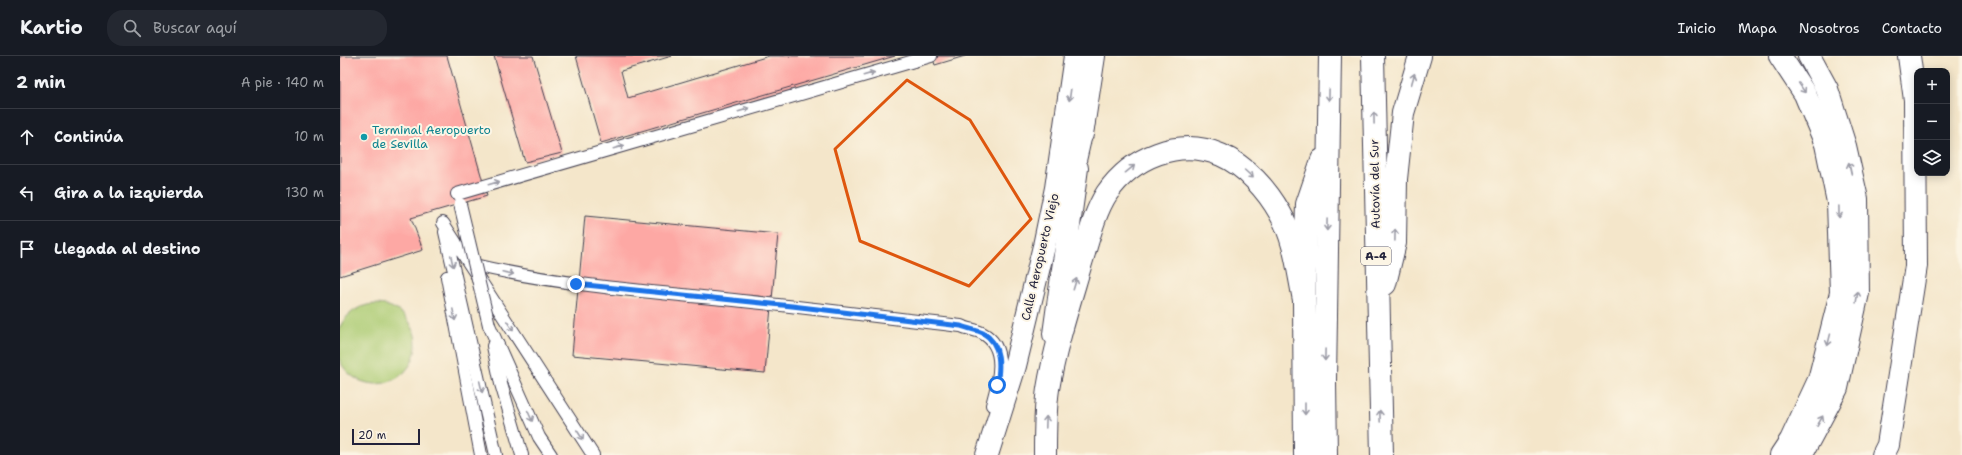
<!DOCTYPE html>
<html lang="es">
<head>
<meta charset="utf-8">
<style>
	body { margin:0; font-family:"Shantell Sans",sans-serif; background:#242831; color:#f1f3f6 }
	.controls { position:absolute; right:12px; top:12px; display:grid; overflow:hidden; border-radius:8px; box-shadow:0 2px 10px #0003 }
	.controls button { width:36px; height:36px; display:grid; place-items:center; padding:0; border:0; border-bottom:1px solid #363941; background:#171b24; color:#f1f3f6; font:20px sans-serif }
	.scale { position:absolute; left:12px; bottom:10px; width:68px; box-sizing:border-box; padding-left:4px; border:2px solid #22223b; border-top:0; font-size:11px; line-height:14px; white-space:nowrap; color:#22223b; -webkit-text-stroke:3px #fcf5e5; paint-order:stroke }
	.stop { position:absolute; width:12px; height:12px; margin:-9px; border:3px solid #1a73e8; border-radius:50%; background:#fff }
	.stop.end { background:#1a73e8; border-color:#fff; box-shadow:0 1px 4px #0008 }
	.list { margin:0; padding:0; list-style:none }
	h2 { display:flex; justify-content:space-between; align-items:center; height:52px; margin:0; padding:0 16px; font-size:17px }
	h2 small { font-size:13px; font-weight:400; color:#9ea1a6 }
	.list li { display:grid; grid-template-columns:26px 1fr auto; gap:12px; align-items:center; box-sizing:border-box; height:56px; padding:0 16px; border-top:1px solid #363941 }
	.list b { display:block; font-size:15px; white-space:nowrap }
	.list em { font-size:13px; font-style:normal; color:#9ea1a6 }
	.icon { flex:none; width:22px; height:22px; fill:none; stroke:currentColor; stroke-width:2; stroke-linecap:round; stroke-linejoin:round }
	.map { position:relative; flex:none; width:1622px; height:399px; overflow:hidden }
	header { display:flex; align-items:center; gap:24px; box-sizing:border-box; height:56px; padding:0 20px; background:#171b24; border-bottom:1px solid #363941 }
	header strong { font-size:19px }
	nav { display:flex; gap:22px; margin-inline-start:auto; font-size:14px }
	.search { width:280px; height:36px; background:#242831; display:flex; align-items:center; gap:10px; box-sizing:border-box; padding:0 14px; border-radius:16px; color:#9ea1a6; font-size:15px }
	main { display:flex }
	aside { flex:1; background:#171b24 }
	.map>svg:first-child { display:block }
</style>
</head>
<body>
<header>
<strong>Kartio</strong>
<div class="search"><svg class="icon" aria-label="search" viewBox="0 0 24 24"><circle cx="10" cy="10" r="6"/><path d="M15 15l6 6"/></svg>Buscar aquí</div>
<nav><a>Inicio</a><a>Mapa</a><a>Nosotros</a><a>Contacto</a></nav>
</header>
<main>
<aside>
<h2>2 min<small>A pie · 140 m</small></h2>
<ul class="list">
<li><svg class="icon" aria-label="ahead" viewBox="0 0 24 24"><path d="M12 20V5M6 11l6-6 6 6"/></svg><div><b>Continúa</b></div><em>10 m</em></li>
<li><svg class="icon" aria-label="left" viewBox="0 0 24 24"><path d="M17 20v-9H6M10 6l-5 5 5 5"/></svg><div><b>Gira a la izquierda</b></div><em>130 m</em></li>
<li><svg class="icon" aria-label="arrive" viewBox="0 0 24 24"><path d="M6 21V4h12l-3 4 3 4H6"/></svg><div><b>Llegada al destino</b></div></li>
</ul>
</aside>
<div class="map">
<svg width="1622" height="399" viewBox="0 0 1622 399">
	<rect width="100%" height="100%" fill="#fcf5e5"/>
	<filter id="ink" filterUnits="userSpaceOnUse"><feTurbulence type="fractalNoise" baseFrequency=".025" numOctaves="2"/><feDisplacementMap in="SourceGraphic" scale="8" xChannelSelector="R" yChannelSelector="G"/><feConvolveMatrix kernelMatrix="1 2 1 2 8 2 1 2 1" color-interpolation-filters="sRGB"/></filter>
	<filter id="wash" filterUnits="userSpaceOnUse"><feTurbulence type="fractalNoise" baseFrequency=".012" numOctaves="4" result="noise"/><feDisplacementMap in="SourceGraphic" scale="16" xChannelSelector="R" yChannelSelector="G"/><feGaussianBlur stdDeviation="0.9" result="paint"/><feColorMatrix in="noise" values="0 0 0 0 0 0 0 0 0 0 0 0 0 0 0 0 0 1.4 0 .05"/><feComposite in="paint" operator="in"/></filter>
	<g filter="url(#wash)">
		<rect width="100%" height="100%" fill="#f4e6ca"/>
		<circle fill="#abcb72" stroke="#667656" cx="36" cy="288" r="40"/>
		<g id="blocks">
			<g fill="#fda8a4">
				<polygon points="0,0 107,0 147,140 71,162 83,194 0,220"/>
				<polygon points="154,0 193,0 222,97 185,106"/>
				<polygon points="236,0 332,0 281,15 288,42 429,0 555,0 261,87"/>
				<polygon points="592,0 625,0 595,9"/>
				<polygon points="245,160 438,178 432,243 239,225"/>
				<polygon points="238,233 431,251 425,317 232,299"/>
			</g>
		</g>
	</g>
	<g filter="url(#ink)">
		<use href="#blocks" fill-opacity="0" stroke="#423f50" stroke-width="1"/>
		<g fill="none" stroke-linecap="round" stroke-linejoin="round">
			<defs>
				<g id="service">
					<polyline points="117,138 591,0"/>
					<polyline points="103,167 253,399"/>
					<polyline points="105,176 156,399"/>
					<path d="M130,208C213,228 299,235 384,243C463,251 542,261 621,270C628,273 636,274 642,277C669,291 658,327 652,349"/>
					<polyline points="107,221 141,399"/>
					<polyline points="149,269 199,381 211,399"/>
					<polyline points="153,290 161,328 182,399"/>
				</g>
				<g id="minor">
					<polyline points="742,78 754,0"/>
					<polyline points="730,126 744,65"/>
					<polyline points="714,278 737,112"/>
					<polyline points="647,399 675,310 704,190 716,132 735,0"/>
					<polyline points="1543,399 1548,389 1576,210 1575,44 1569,0"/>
				</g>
				<g id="motorway">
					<polyline points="1033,0 1042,399"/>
					<polyline points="1440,0 1465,38 1486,88 1498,146 1501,237 1479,324 1451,384 1441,399"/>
					<polyline points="1045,228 1055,187 1056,123 1063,57 1080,0"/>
					<path d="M705,399C705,378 705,353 708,333C715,291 729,248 741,207C748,185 754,157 767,137C792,101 839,81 881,99C906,110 927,134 940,157C955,183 958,215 964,244"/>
					<polyline points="965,399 964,244 967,148 982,104"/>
					<polyline points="986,399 985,325 990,0"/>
					<polyline points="1461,399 1497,332 1518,237 1517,143 1505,90 1487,33 1469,0"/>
				</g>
			</defs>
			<use href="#service" stroke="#423f50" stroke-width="14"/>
			<use href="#minor" stroke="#423f50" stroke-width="24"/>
			<use href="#motorway" stroke="#423f50" stroke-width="24"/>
			<use href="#service" stroke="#fff" stroke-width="12"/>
			<use href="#minor" stroke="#fff" stroke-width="22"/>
			<use href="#motorway" stroke="#fff" stroke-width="22"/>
			<defs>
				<polyline id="service-bridge" points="120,148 149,269"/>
			</defs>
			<use href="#service-bridge" stroke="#423f50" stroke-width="14" stroke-linecap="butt"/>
			<use href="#service-bridge" stroke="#fff" stroke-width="12"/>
		</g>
		<defs><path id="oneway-shaft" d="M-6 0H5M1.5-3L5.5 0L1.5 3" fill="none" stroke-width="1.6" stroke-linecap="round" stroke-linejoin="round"/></defs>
		<g stroke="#9c9ca7">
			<use href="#oneway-shaft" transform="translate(529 18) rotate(-16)"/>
			<use href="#oneway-shaft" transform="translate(1073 23) rotate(-74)"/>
			<use href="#oneway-shaft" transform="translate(1462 32) rotate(56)"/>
			<use href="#oneway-shaft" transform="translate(730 39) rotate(98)"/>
			<use href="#oneway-shaft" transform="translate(989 39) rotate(91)"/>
			<use href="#oneway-shaft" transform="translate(404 54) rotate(-16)"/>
			<use href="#oneway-shaft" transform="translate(1034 62) rotate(-91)"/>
			<use href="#oneway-shaft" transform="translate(279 91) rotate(-16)"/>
			<use href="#oneway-shaft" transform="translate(1510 112) rotate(-103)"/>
			<use href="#oneway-shaft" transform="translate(790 113) rotate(-39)"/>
			<use href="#oneway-shaft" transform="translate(909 118) rotate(42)"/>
			<use href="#oneway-shaft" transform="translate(154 127) rotate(-16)"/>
			<use href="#oneway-shaft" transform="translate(1499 156) rotate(89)"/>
			<use href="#oneway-shaft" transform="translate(987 169) rotate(91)"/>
			<use href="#oneway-shaft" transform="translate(1055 179) rotate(-89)"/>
			<use href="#oneway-shaft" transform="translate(112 205) rotate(77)"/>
			<use href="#oneway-shaft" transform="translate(168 217) rotate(12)"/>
			<use href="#oneway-shaft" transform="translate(735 228) rotate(-73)"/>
			<use href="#oneway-shaft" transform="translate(1517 241) rotate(-81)"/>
			<use href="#oneway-shaft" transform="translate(114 259) rotate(79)"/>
			<use href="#oneway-shaft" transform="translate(170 270) rotate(57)"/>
			<use href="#oneway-shaft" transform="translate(1489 284) rotate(104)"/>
			<use href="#oneway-shaft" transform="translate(985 299) rotate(91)"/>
			<use href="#oneway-shaft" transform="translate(141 331) rotate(77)"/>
			<use href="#oneway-shaft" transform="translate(965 353) rotate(90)"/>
			<use href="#oneway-shaft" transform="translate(190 360) rotate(66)"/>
			<use href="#oneway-shaft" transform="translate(1040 360) rotate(-92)"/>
			<use href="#oneway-shaft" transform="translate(1480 365) rotate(-61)"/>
			<use href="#oneway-shaft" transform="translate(706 366) rotate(-88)"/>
			<use href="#oneway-shaft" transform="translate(240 379) rotate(57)"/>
		</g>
	</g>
	<g fill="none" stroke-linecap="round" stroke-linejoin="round" filter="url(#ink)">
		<path stroke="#1a73e8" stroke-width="5" d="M236,228L452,250L621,270C628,273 637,274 643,277C662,288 660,311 657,329"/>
	</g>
	<path fill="none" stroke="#de560e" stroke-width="3" stroke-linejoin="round" d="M567,24L630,64L691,163L629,230L520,185L495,93Z"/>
	<circle fill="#0f9aa8" stroke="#fcf5e5" stroke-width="1.5" cx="24" cy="81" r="4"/>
	<g text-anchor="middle" stroke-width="4" stroke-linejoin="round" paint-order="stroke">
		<rect fill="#fcf5e5" stroke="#63616e" stroke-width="1" x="1021" y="191" width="30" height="18" rx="3"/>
		<g font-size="11" font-weight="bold" fill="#22223b">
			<text x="1036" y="204">A-4</text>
		</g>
		<g font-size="12" fill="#0d838f" stroke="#fcf5e5" text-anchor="start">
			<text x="32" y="78">Terminal Aeropuerto<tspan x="32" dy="14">de Sevilla</tspan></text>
		</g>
		<g font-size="12" fill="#22223b" stroke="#fcf5e5">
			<text transform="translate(1035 128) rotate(-91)" y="4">Autovía del Sur</text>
			<text transform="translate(700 201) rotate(-77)" y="4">Calle Aeropuerto Viejo</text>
		</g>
	</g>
</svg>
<div class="controls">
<button>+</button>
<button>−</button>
<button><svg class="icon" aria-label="layers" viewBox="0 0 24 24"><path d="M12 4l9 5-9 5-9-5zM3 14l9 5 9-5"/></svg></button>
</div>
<div class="scale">20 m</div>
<div class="stop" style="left:657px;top:329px"></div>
<div class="stop end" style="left:236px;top:228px"></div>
</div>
</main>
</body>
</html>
